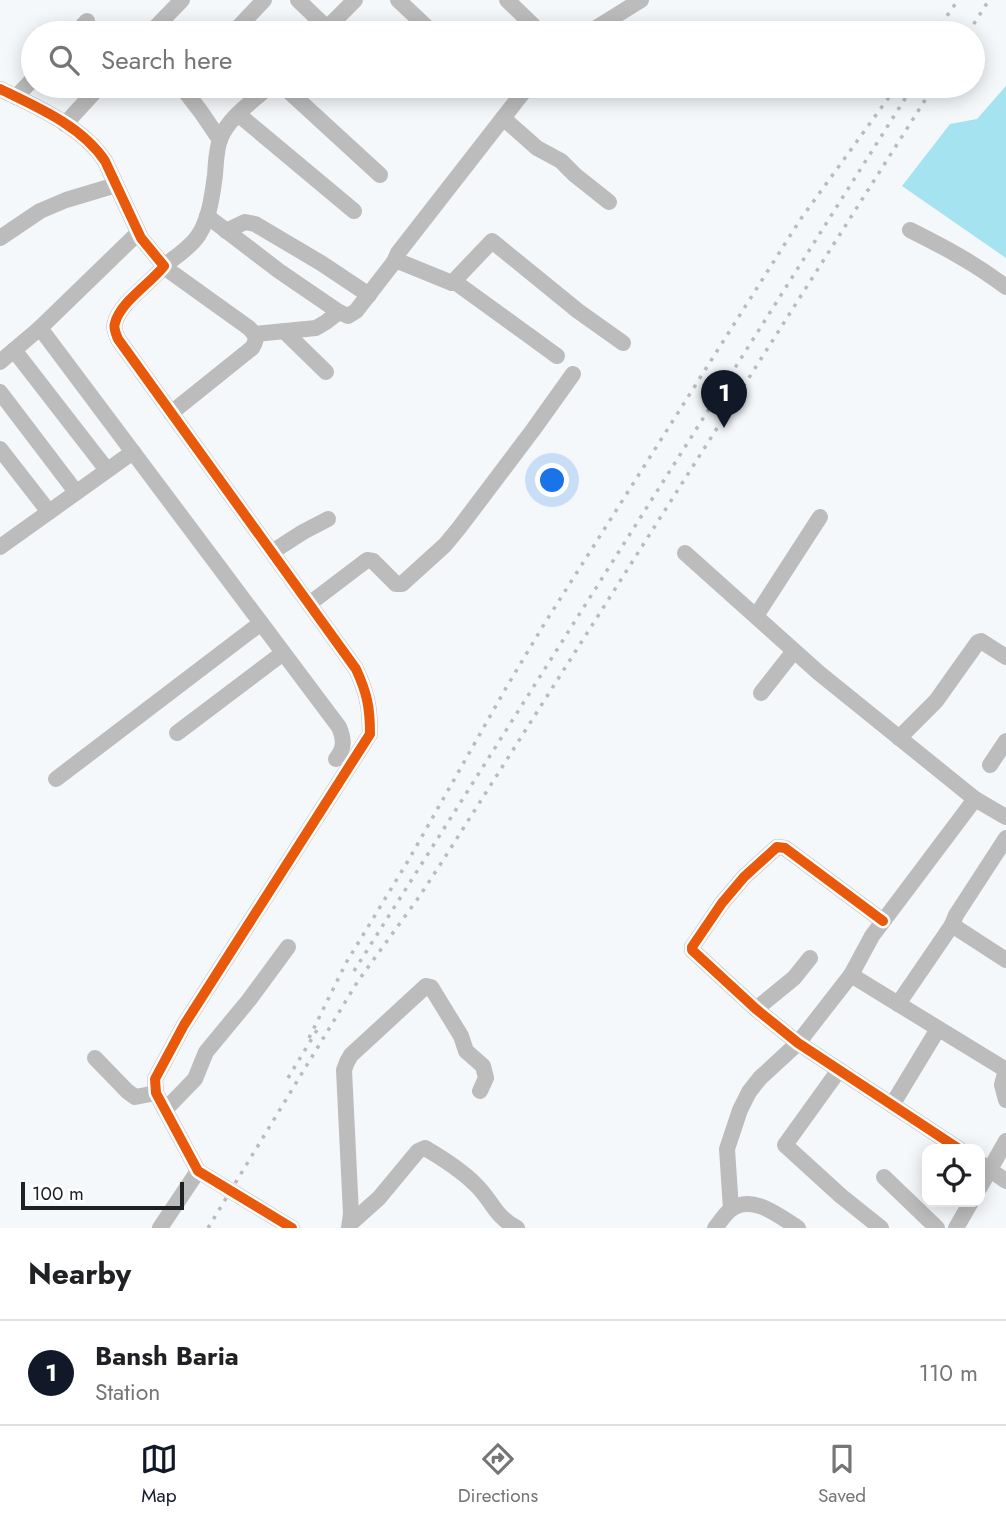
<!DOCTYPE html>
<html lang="en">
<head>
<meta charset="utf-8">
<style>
	body { margin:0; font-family:Jost,sans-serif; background:#f6f6f6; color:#202124 }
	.controls { position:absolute; right:21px; bottom:21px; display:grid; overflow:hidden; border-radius:14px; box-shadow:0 4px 18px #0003 }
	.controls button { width:63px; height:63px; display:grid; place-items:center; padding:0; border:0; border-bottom:2px solid #e0e0e0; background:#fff; color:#202124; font:35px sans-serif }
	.scale { position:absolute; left:21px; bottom:18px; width:163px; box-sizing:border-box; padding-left:7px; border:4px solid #1e2124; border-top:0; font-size:19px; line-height:24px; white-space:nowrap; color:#1e2124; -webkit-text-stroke:5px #fff; paint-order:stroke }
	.you { position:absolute; left:553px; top:481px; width:24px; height:24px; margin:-18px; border:5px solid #fff; border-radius:50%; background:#1a73e8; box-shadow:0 0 0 10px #1a73e833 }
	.badge { display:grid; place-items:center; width:46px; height:46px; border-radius:50%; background:#111827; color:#fff; font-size:23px; font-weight:700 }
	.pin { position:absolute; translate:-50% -58px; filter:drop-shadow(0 2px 4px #0008) }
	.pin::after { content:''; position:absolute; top:37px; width:24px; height:21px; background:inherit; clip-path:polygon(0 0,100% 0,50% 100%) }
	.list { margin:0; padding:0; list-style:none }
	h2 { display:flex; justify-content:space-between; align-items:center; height:91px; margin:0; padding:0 28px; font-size:30px }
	h2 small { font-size:23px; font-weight:400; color:#757577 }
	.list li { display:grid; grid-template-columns:46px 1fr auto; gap:21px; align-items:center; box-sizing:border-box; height:105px; padding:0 28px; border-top:2px solid #e0e0e0 }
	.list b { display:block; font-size:26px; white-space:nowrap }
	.list p { margin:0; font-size:23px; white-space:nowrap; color:#757577 }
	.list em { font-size:23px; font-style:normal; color:#757577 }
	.icon { flex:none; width:38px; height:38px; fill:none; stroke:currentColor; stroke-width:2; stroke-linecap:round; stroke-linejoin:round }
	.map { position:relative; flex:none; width:1006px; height:1228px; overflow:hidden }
	.search { position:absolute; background:#fff; box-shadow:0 4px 18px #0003; left:21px; right:21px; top:21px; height:77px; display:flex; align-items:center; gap:18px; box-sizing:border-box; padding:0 24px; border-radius:38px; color:#757577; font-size:26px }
	.sheet { height:196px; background:#fff }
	nav { display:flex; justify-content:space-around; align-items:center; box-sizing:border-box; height:98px; border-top:2px solid #e0e0e0; background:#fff; font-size:19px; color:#757577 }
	nav a { display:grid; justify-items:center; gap:4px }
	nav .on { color:#111827 }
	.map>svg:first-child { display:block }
</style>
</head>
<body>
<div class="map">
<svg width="1006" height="1228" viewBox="0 0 1006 1228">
	<rect width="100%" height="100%" fill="#f4f8fb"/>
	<polygon fill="#a4e3ef" points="1006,86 1006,258 902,186 950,124 977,119"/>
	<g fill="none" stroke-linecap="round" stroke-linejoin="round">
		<g stroke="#bcbcbc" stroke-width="16">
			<polyline points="298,0 327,28"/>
			<polyline points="398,0 433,33"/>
			<polyline points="507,0 541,33"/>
			<polyline points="76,33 87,21"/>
			<polyline points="150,33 182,0"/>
			<polyline points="233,33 264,0"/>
			<polyline points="322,33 355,0"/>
			<polyline points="588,33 641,0"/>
			<polyline points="181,86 201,112 220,140"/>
			<polyline points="283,86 380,175"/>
			<path d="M0,89C37,107 82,126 105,161L141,238L164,266C151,283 120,302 115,323C113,328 116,334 118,339L356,669C367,693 370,707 370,734L184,1025L155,1079L156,1093L198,1171L292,1228"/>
			<polyline points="16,97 33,79"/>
			<polyline points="239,115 354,211"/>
			<polyline points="503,118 537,148 561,161 575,175 609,202"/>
			<polyline points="65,124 100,86"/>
			<polyline points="207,216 279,271 339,312 348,316 356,311 394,262 398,261 452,283 492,241 578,311 623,343"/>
			<path d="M910,230C944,247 976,264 1006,287"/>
			<polyline points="226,231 245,222 255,224 321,263 369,295"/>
			<polyline points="0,238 40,211 66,200 116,185"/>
			<polyline points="394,262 398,253 528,86"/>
			<path d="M164,266C174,258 185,251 194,241C209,224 212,197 215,175C216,163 216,148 221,137C230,116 254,101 269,86"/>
			<path d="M164,267L249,328C256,335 258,339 252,348L171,413"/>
			<polyline points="455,282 557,356"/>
			<path d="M40,328L339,727C344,739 345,748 336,759"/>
			<polyline points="284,331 326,372"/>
			<polyline points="255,334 316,328 326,322 339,312"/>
			<polyline points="14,350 107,470"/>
			<polyline points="0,362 40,328 138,233"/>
			<polyline points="0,392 76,492"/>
			<polyline points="0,449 49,512"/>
			<polyline points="0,547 133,452"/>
			<polyline points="272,552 303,532 328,519"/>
			<polyline points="685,553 819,673 975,799 1006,817"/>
			<polyline points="309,604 367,560 373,561 396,584 402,584 445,545 459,528 533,430 573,374"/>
			<polyline points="756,616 820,517"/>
			<polyline points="761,693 794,651"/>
			<polyline points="177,733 283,653"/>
			<polyline points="899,738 936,701 978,642 981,641 1006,657"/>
			<polyline points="990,765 1006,741"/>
			<polyline points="56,779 261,623"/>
			<polyline points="883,921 785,848 777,847 744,877 722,903 692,947 692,950 756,1009 798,1043 959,1149"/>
			<polyline points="952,925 956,915 1006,838"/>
			<polyline points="851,975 1006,1070"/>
			<polyline points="898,1004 952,925 1006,960"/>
			<polyline points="756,1009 794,978 810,958"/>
			<polyline points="95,1058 127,1091 135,1097 156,1093"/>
			<polyline points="1006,1069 1002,1085 1006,1100"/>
			<polyline points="839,1070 785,1145 841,1196 881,1228"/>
			<polyline points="892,1105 938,1029"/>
			<polyline points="165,1110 195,1079 206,1052 249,1000 288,947"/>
			<polyline points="980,1163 1006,1181"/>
			<polyline points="884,1177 937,1228"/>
			<polyline points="980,1187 1006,1141"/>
			<polyline points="731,1209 727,1149 740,1110 749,1092 760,1078 798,1043 851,975 872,936 975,799"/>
			<path d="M350,1224L379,1198L418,1151L425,1148C442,1158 461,1170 475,1184C493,1201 493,1215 517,1228"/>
			<polyline points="160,1228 198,1171"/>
			<polyline points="349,1228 351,1214 344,1070 347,1062 351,1055 426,986 431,987 461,1036 466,1051 483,1066 486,1078 480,1091"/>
			<path d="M715,1228C720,1222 725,1214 730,1210C752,1193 779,1216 798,1228"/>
			<polyline points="956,1228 971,1202"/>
		</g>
		<g stroke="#b9bcbd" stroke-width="3.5" stroke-dasharray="3.5 7" stroke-linecap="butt">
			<polyline points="935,33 958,0"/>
			<polyline points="968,33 989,0"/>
			<polyline points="354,971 913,86"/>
			<polyline points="309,1038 346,963 408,861 506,688 543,626 800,220 897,86"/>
			<polyline points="288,1078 317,1030"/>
			<polyline points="208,1228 358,981 419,897 440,865 934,86"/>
		</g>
		<defs>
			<g id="cycleway">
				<path d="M0,89C37,107 82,126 105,161L141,238L164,266C151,283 120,302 115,323C113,328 116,334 118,339L356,669C367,693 370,707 370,734L184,1025L155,1079L156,1093L198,1171L292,1228"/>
				<polyline points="883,921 785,848 777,847 744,877 722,903 692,947 692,950 756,1009 798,1043 959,1149"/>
			</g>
		</defs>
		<use href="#cycleway" stroke="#fff" stroke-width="15"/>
		<use href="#cycleway" stroke="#e8590c" stroke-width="10"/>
	</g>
</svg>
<div class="controls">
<button><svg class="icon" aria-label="locate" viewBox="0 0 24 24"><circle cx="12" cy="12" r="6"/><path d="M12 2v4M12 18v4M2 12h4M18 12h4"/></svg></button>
</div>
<div class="scale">100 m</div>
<div class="you"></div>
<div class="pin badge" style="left:724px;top:428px">1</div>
<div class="search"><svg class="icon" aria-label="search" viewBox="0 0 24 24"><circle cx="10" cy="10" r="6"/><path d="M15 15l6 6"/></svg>Search here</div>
</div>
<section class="sheet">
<h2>Nearby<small></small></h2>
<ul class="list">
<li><span class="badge">1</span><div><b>Bansh Baria</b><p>Station</p></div><em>110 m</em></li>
</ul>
</section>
<nav>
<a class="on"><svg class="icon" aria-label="map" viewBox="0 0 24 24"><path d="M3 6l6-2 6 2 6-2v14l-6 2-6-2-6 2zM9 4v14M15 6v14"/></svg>Map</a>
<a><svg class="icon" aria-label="directions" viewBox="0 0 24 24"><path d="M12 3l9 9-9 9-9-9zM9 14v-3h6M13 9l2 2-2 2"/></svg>Directions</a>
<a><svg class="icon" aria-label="saved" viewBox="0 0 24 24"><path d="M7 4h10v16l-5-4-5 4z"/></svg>Saved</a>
</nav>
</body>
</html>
